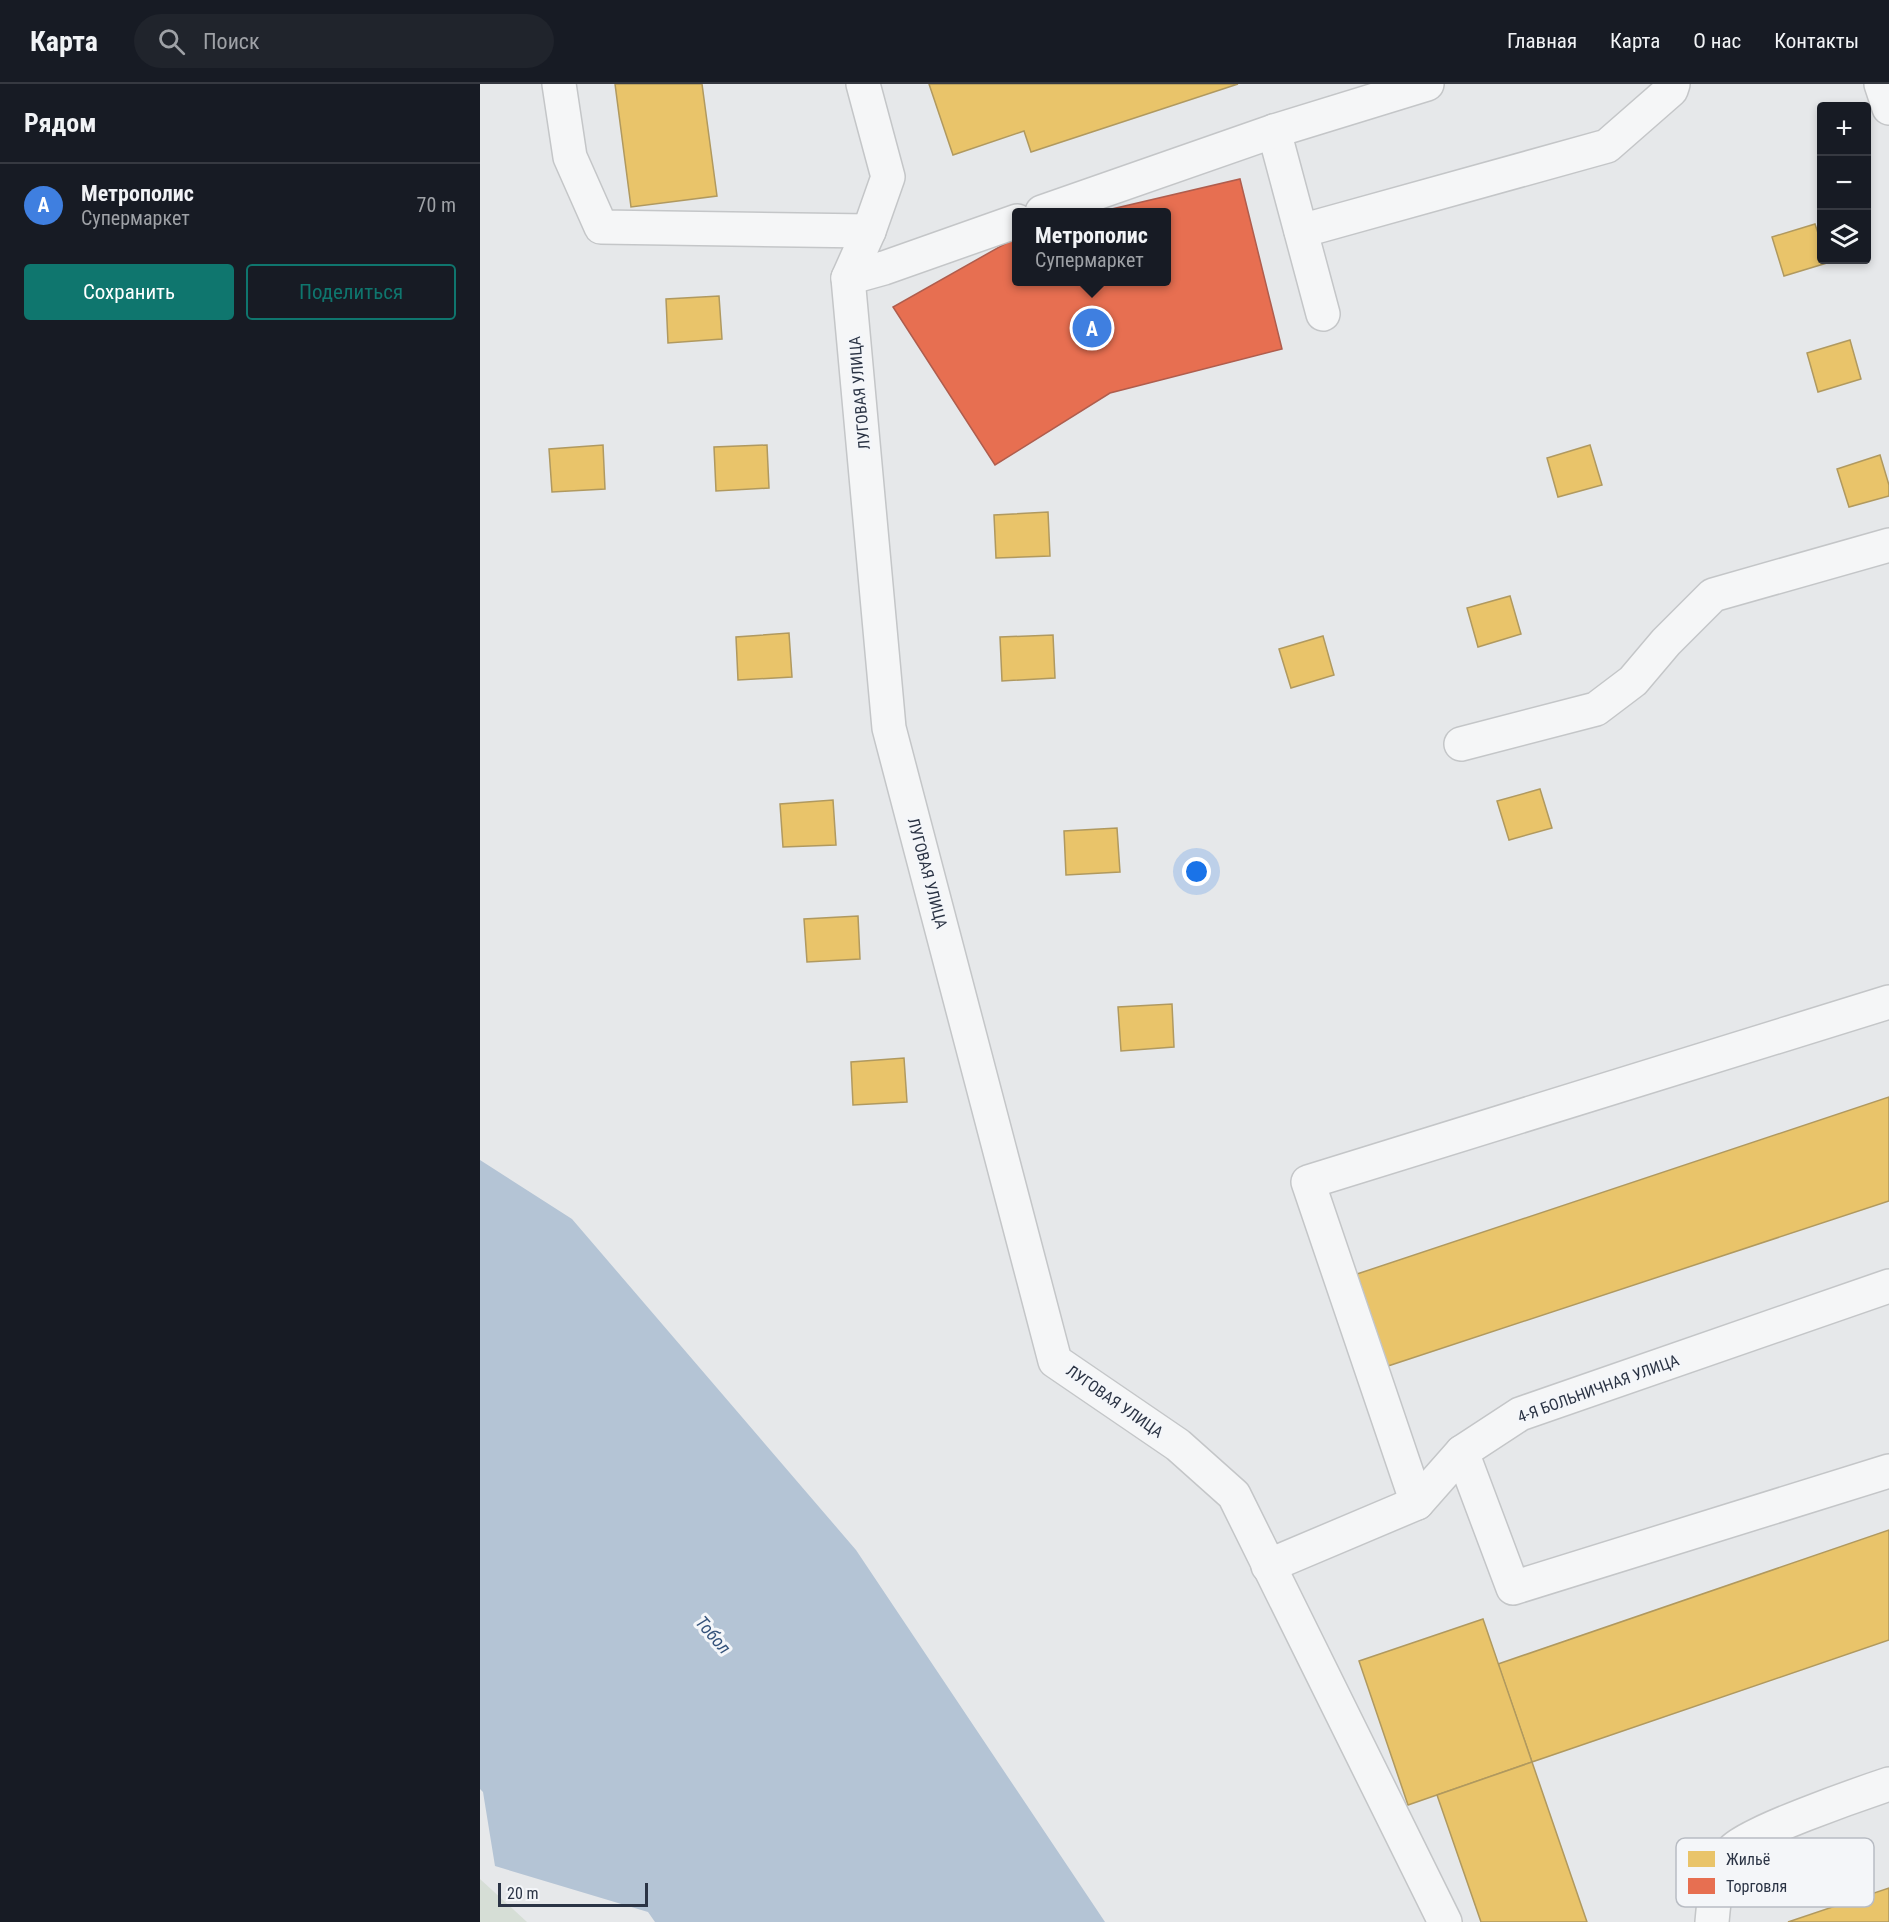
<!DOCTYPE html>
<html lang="ru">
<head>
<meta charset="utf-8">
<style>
	body { margin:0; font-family:"Roboto Condensed",sans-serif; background:#20242c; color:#f1f3f6 }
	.controls { position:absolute; right:18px; top:18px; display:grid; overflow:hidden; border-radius:6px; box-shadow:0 3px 9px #0003 }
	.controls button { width:54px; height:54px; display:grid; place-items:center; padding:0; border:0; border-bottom:2px solid #363941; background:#171b24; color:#f1f3f6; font:30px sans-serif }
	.scale { position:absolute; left:18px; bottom:15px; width:150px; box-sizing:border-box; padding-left:6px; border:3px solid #2b3445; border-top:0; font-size:16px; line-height:21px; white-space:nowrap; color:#2b3445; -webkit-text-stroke:4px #f4f6f9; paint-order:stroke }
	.you { position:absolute; left:717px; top:788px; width:21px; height:21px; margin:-15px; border:4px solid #fff; border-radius:50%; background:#1a73e8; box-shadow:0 0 0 9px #1a73e833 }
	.badge { display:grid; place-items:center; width:39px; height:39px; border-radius:50%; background:#0f766e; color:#fff; font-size:20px; font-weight:700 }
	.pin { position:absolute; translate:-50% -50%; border:3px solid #fff; box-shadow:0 2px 6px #0006 }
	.popup { position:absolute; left:532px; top:124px; width:159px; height:78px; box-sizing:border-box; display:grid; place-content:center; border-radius:6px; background:#171b24; filter:drop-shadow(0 2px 4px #0005); font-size:20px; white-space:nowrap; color:#9ea1a6 }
	.popup b { font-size:22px; color:#f1f3f6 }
	.popup::after { content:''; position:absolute; left:50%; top:100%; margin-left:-12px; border:12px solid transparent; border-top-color:#171b24 }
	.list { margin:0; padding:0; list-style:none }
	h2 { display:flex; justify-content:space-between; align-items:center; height:78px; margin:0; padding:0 24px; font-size:26px }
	h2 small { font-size:20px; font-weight:400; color:#9ea1a6 }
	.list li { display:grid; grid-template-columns:39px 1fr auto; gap:18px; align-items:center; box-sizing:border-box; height:84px; padding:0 24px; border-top:2px solid #363941 }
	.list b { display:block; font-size:22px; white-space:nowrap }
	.list p { margin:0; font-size:20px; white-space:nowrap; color:#9ea1a6 }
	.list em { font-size:20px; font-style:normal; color:#9ea1a6 }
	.actions { display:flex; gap:12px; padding:18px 24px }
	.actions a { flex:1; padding:14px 0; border:2px solid #0f766e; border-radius:6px; text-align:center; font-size:21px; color:#0f766e }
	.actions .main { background:#0f766e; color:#fff }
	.icon { flex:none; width:33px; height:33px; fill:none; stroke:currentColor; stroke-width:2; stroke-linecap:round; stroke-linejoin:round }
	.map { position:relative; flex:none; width:1409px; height:1838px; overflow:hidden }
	header { display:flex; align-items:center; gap:36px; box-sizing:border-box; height:84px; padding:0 30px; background:#171b24; border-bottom:2px solid #363941 }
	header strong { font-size:28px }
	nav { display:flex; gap:33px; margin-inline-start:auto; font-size:21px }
	.search { width:420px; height:54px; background:#20242c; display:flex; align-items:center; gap:15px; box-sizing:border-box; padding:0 21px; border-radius:33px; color:#9ea1a6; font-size:22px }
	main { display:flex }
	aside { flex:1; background:#171b24 }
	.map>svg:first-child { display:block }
</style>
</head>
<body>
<header>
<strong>Карта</strong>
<div class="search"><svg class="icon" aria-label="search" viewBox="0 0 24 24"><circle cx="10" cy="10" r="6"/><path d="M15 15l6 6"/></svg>Поиск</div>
<nav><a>Главная</a><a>Карта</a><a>О нас</a><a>Контакты</a></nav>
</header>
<main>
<aside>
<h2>Рядом<small></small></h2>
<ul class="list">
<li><span class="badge" style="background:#3f7fe0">A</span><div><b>Метрополис</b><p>Супермаркет</p></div><em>70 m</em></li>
</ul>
<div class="actions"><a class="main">Сохранить</a><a>Поделиться</a></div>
</aside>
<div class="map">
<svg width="1409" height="1838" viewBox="0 0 1409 1838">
	<rect width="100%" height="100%" fill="#e6e8ea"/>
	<polygon fill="#d6ded6" points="0,1795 47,1838 0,1838"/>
	<polygon fill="#b4c4d5" points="0,1076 92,1135 376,1466 625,1838 175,1838 168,1828 15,1782 3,1708 0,1705"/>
	<g fill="#e9c46a" stroke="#b0995f" stroke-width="1.5">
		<polygon points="135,0 222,0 237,112 151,123"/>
		<polygon points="449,0 758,0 551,68 544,47 473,71"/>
		<polygon points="1335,140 1342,161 1342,176 1346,176 1347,179 1304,192 1292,153"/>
		<polygon points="239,212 242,255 188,259 186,215"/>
		<polygon points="1370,256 1381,295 1338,308 1327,269"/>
		<polygon points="123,361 125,405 72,408 69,365"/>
		<polygon points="287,361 289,404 236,407 234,363"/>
		<polygon points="1110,361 1122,401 1078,413 1067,374"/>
		<polygon points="1400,371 1409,401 1409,412 1369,423 1357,385"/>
		<polygon points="568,428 570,472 516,474 514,431"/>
		<polygon points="1030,512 1041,550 998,563 987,524"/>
		<polygon points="309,549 312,593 258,596 256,553"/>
		<polygon points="573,551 575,594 522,597 520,553"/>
		<polygon points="843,552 854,591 811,604 799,565"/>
		<polygon points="1060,705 1072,744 1029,756 1017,717"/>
		<polygon points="353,716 356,761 303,763 300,720"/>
		<polygon points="637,744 640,788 586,791 584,747"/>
		<polygon points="378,832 380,875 327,878 324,835"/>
		<polygon points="692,920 694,963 641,967 638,923"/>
		<polygon points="424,974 427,1018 373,1021 371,978"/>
		<polygon points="1409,1013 1409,1117 908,1282 877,1190"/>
		<polygon points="1409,1446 1409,1556 1052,1678 1018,1580"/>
		<polygon points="1003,1535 1052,1678 928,1721 879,1577"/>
		<polygon points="1052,1678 1107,1838 1001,1838 957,1711"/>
		<polygon points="1409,1804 1409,1838 1308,1838"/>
	</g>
	<polygon fill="#e76f51" stroke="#af5d4d" stroke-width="1.5" points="760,95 802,265 630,309 515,381 413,223 537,153 537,198 687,198 687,128 619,128"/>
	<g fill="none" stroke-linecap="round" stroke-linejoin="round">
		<defs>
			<g id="minor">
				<polyline points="79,0 90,73 121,143 389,147"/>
				<polyline points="383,0 408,93 389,147 368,194 409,644 575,1277 698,1361 754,1411 965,1838"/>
				<polyline points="1401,0 1409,24"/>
				<polyline points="794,47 843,230"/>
				<polyline points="562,128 794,47 947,0"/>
				<polyline points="821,147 1127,62 1191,6 1193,0"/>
				<polyline points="368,194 404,184 537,137"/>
				<polyline points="981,660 1116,625 1153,597 1186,558 1233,511 1409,461"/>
				<polyline points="982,1368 1033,1504 1409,1387"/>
				<polyline points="937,1419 828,1098 1409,918"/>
				<polyline points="788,1482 937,1419 982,1368 1040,1330 1409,1202"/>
				<path d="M1232,1838C1234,1813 1237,1788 1252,1767C1264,1750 1382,1709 1409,1700"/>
			</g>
		</defs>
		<use href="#minor" stroke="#c4c6c8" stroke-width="36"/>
		<use href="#minor" stroke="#f5f6f7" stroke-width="33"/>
	</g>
	<g text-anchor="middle" stroke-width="6" stroke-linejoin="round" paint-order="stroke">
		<g font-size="16" fill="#2b3445" stroke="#f4f6f9">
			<text transform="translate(379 309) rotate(-95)" y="6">ЛУГОВАЯ УЛИЦА</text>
			<text transform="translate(448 789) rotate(75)" y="6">ЛУГОВАЯ УЛИЦА</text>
			<text transform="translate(1118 1304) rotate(-20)" y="6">4-Я БОЛЬНИЧНАЯ УЛИЦА</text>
			<text transform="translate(635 1317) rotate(35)" y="6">ЛУГОВАЯ УЛИЦА</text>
		</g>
		<g font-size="18" font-style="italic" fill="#34527a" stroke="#f4f6f9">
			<text transform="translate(233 1551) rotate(49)" y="6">Тобол</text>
		</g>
	</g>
	<rect x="1196" y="1754" width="198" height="69" rx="9" fill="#f4f6f9" stroke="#b8bcc3" stroke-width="1.5"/>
	<rect x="1208" y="1767" width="27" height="16" fill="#e9c46a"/>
	<rect x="1208" y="1794" width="27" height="16" fill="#e76f51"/>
	<g font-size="16" fill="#2b3445">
		<text x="1246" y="1781">Жильё</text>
		<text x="1246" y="1808">Торговля</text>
	</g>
</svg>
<div class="controls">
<button>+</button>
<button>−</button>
<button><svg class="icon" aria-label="layers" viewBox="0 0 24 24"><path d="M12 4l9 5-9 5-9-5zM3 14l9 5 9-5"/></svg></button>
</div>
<div class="scale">20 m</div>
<div class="you"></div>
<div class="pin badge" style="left:612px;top:244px;background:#3f7fe0">A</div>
<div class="popup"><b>Метрополис</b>Супермаркет</div>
</div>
</main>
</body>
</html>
